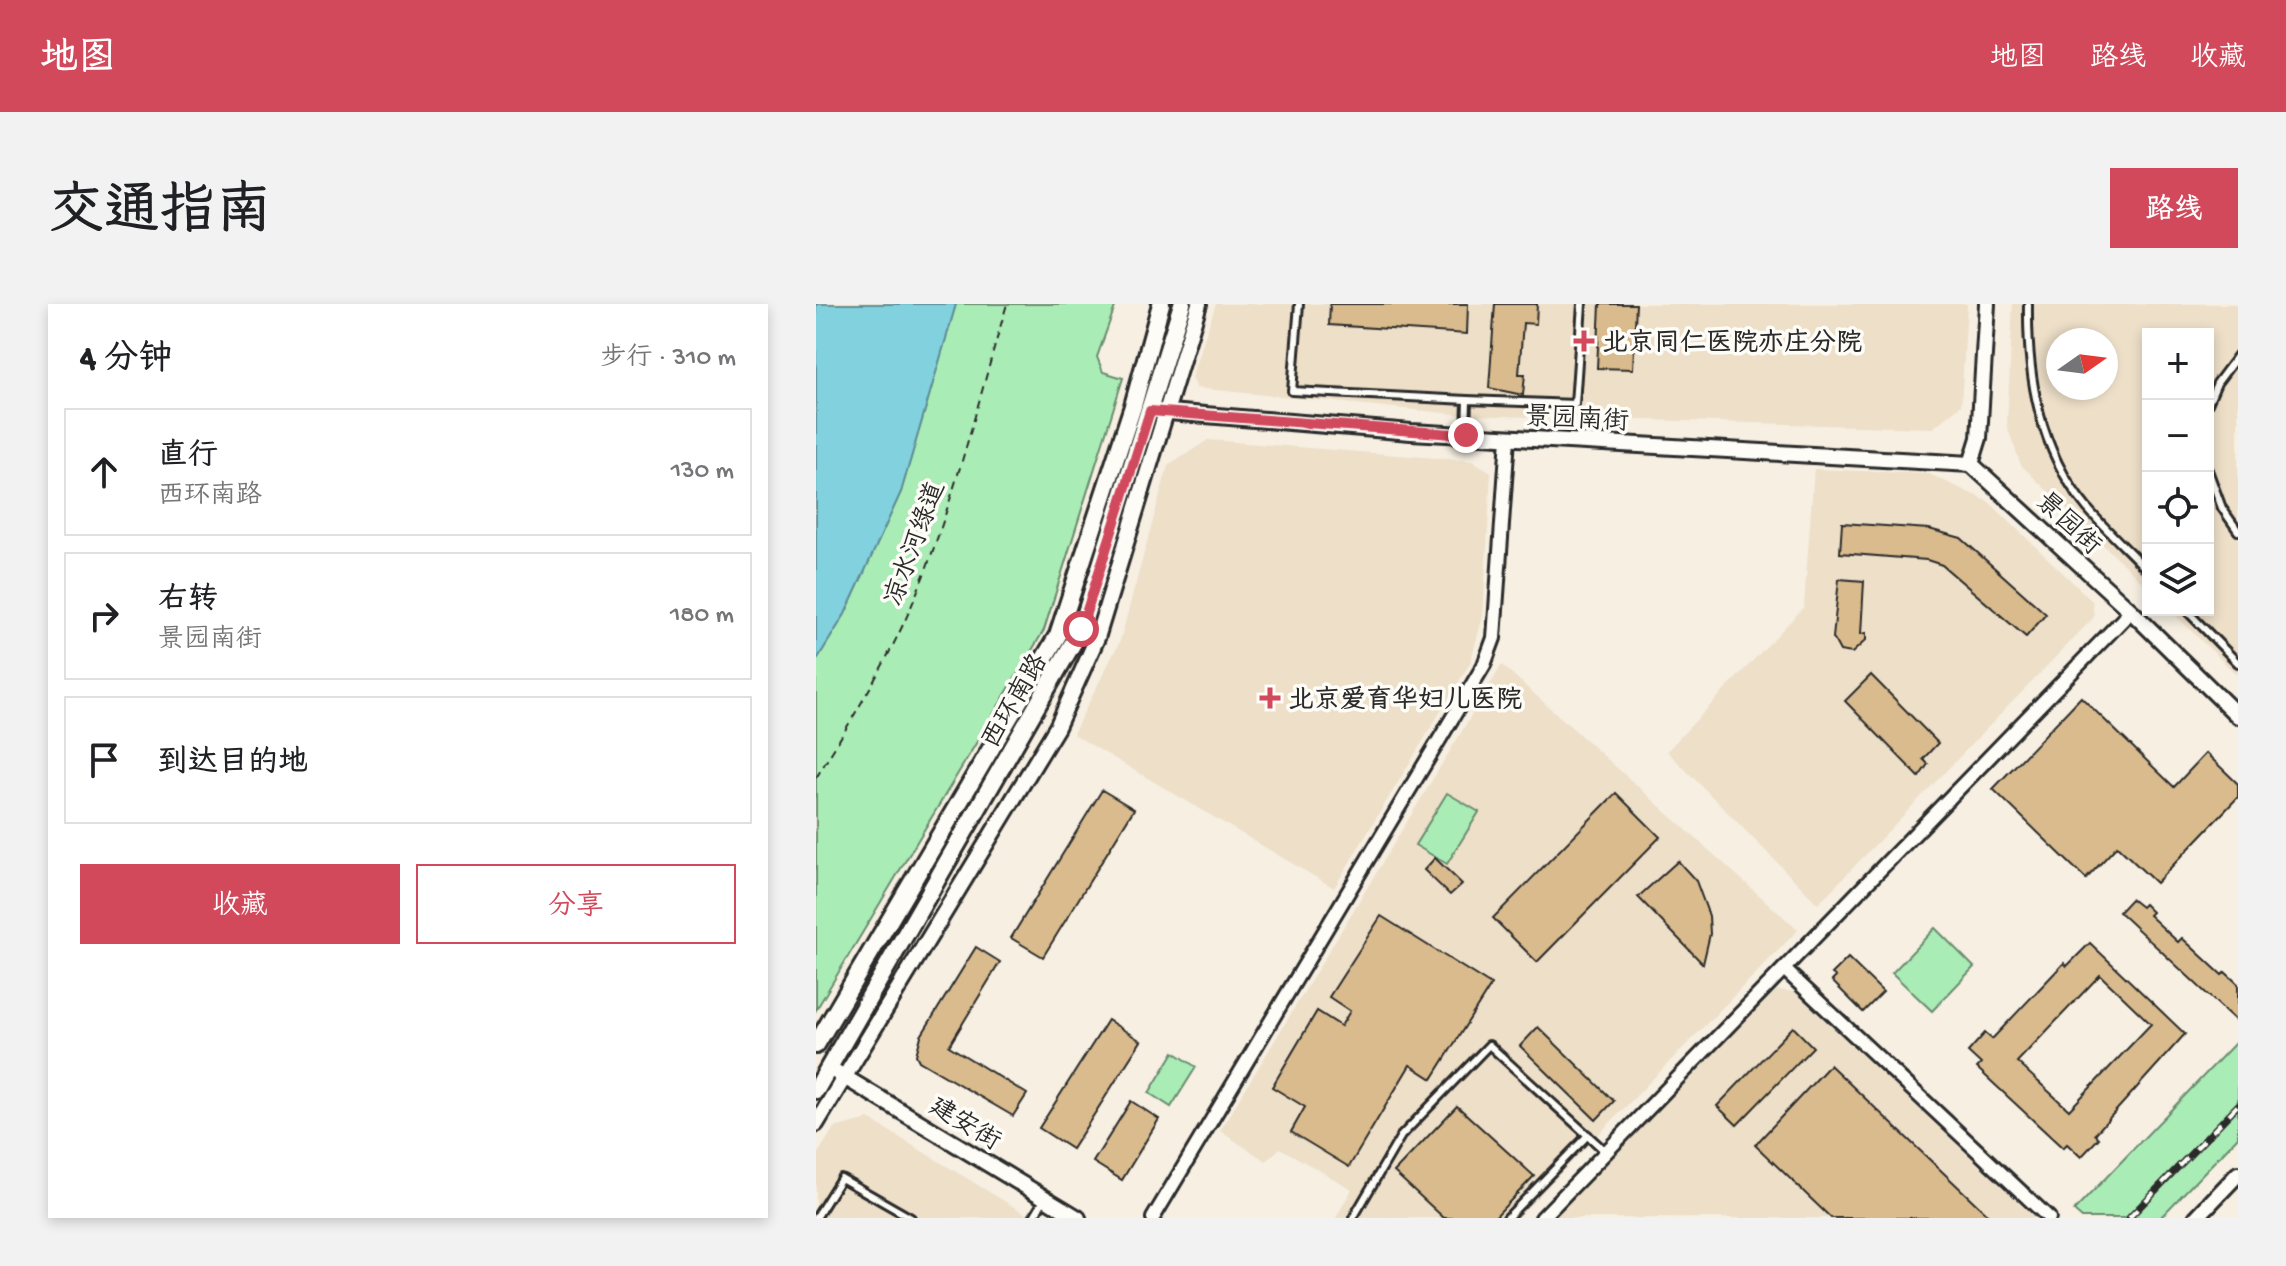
<!DOCTYPE html>
<html lang="zh">
<head>
<meta charset="utf-8">
<style>
	body { margin:0; font-family:"Gochi Hand","LXGW WenKai TC",sans-serif; background:#f2f2f2; color:#202124 }
	.controls { position:absolute; right:24px; top:24px; display:grid; overflow:hidden; border-radius:0px; box-shadow:0 4px 12px #0003 }
	.controls button { width:72px; height:72px; display:grid; place-items:center; padding:0; border:0; border-bottom:2px solid #e0e0e0; background:#fff; color:#202124; font:40px sans-serif }
	.compass { position:absolute; left:1230px; top:24px; width:72px; height:72px; border-radius:50%; background:#fff; box-shadow:0 4px 12px #0003; rotate:76deg }
	.stop { position:absolute; width:24px; height:24px; margin:-18px; border:6px solid #d1495b; border-radius:50%; background:#fff }
	.stop.end { background:#d1495b; border-color:#fff; box-shadow:0 2px 8px #0008 }
	.list { margin:0; padding:0; list-style:none }
	h2 { display:flex; justify-content:space-between; align-items:center; height:104px; margin:0; padding:0 32px; font-size:34px }
	h2 small { font-size:26px; font-weight:400; color:#757577 }
	.list li { display:grid; grid-template-columns:52px 1fr auto; gap:24px; align-items:center; box-sizing:border-box; height:128px; margin:0 16px 16px; padding:0 16px; border:2px solid #e0e0e0; border-radius:0px }
	.list b { display:block; font-size:30px; white-space:nowrap }
	.list p { margin:0; font-size:26px; white-space:nowrap; color:#757577 }
	.list em { font-size:26px; font-style:normal; color:#757577 }
	.actions { display:flex; gap:16px; padding:24px 32px }
	.actions a { flex:1; padding:18px 0; border:2px solid #d1495b; border-radius:0px; text-align:center; font-size:28px; color:#d1495b }
	.actions .main { background:#d1495b; color:#fff }
	.icon { flex:none; width:44px; height:44px; fill:none; stroke:currentColor; stroke-width:2; stroke-linecap:round; stroke-linejoin:round }
	.map { position:relative; flex:none; width:1422px; height:914px; overflow:hidden; border-radius:0px }
	header { display:flex; align-items:center; gap:48px; box-sizing:border-box; height:112px; padding:0 40px; background:#d1495b; color:#fff }
	header strong { font-size:38px }
	nav { display:flex; gap:44px; margin-inline-start:auto; font-size:28px }
	.intro { display:flex; align-items:center; justify-content:space-between; box-sizing:border-box; height:192px; padding:0 48px }
	h1 { margin:0; font-size:56px }
	.button { padding:20px 36px; border-radius:0px; background:#d1495b; color:#fff; font-size:28px; font-weight:700 }
	main { display:flex; gap:48px; padding:0 48px }
	aside { flex:1; background:#fff; border-radius:0px; box-shadow:0 4px 12px #0003 }
	.map>svg:first-child { display:block }
</style>
</head>
<body>
<header>
<strong>地图</strong>
<nav><a>地图</a><a>路线</a><a>收藏</a></nav>
</header>
<div class="intro"><h1>交通指南</h1><a class="button">路线</a></div>
<main>
<aside>
<h2>4 分钟<small>步行 · 310 m</small></h2>
<ul class="list">
<li><svg class="icon" aria-label="ahead" viewBox="0 0 24 24"><path d="M12 20V5M6 11l6-6 6 6"/></svg><div><b>直行</b><p>西环南路</p></div><em>130 m</em></li>
<li><svg class="icon" aria-label="right" viewBox="0 0 24 24"><path d="M7 20v-9h11M14 6l5 5-5 5"/></svg><div><b>右转</b><p>景园南街</p></div><em>180 m</em></li>
<li><svg class="icon" aria-label="arrive" viewBox="0 0 24 24"><path d="M6 21V4h12l-3 4 3 4H6"/></svg><div><b>到达目的地</b></div></li>
</ul>
<div class="actions"><a class="main">收藏</a><a>分享</a></div>
</aside>
<div class="map">
<svg width="1422" height="914" viewBox="0 0 1422 914">
	<rect width="100%" height="100%" fill="#f6efe2"/>
	<filter id="ink" filterUnits="userSpaceOnUse"><feTurbulence type="fractalNoise" baseFrequency=".0125" numOctaves="2"/><feDisplacementMap in="SourceGraphic" scale="16" xChannelSelector="R" yChannelSelector="G"/><feConvolveMatrix kernelMatrix="1 2 1 2 8 2 1 2 1" color-interpolation-filters="sRGB"/></filter>
	<g filter="url(#ink)">
		<g fill="#eddfc8" fill-rule="evenodd">
			<polygon points="400,0 1151,0 1145,101 1117,124 650,111 380,84 375,74"/>
			<path d="M1197,0H1422V372L1354,306H1392V30H1332V284L1205,161L1191,122ZM1242,36H1290V84H1242Z"/>
			<polygon points="392,136 657,157 675,168 667,312 654,359 518,584 257,430 304,337 352,162"/>
			<polygon points="998,165 1113,170 1173,198 1276,297 1278,313 1002,600 851,447 988,303"/>
			<polygon points="686,361 982,626 701,914 520,914 536,885 464,844 450,857 404,827"/>
			<polygon points="960,686 979,688 1219,914 737,914"/>
			<polygon points="53,815 216,914 0,914 0,853 18,824"/>
		</g>
		<g fill="#aaecb6" stroke="#6a8c70" stroke-width="2">
			<polygon points="140,0 300,0 281,53 287,68 307,74 228,326 0,706 0,357 29,310 85,188"/>
			<polygon points="631,489 663,508 631,560 599,541"/>
			<polygon points="1119,624 1158,663 1116,707 1076,669"/>
			<polygon points="1422,736 1422,833 1344,914 1266,914 1258,907"/>
			<polygon points="358,748 380,763 355,803 333,789"/>
		</g>
		<polygon fill="#82d1df" stroke="#5f8f97" stroke-width="2" points="0,0 140,0 85,188 29,310 0,357"/>
		<g fill="#d9bb8d" stroke="#2b2b2b" stroke-width="2" fill-rule="evenodd">
			<polygon points="514,0 652,0 651,30 513,21"/>
			<polygon points="679,0 721,0 720,20 707,19 703,70 709,70 707,91 673,84"/>
			<polygon points="784,0 820,0 817,65 781,64"/>
			<polygon points="1026,219 1113,225 1145,234 1230,310 1210,333 1126,261 1111,256 1024,249"/>
			<polygon points="1023,275 1048,277 1045,330 1050,329 1050,336 1036,349 1024,347 1017,334"/>
			<polygon points="1055,371 1122,439 1107,455 1112,460 1103,473 1029,397"/>
			<polygon points="1265,393 1358,483 1390,449 1422,480 1422,493 1340,579 1301,542 1270,575 1177,485"/>
			<polygon points="286,486 318,505 227,653 195,634"/>
			<polygon points="800,489 844,533 721,658 677,614"/>
			<polygon points="619,554 646,580 634,591 608,566"/>
			<polygon points="862,557 880,577 893,612 894,630 887,660 822,593"/>
			<polygon points="1315,595 1325,603 1328,600 1336,608 1333,611 1362,638 1366,634 1406,671 1409,668 1422,680 1422,719 1303,608"/>
			<polygon points="565,612 675,681 616,775 594,761 533,863 475,828 489,803 456,783 501,707 525,722 534,707 513,693"/>
			<path d="M1274,639L1369,730L1279,830L1283,834L1265,853L1251,840L1247,844L1161,764L1165,760L1152,748L1169,729L1176,735L1248,659L1251,662ZM1284,671L1335,720L1253,806L1201,758Z"/>
			<polygon points="160,643 184,658 133,742 211,790 197,812 103,757 100,751 105,732"/>
			<polygon points="1032,654 1067,688 1047,708 1016,677 1020,673 1016,670"/>
			<polygon points="292,716 325,737 256,845 223,824"/>
			<polygon points="722,723 798,797 780,816 704,742"/>
			<polygon points="977,723 997,743 921,821 901,802"/>
			<polygon points="1014,761 1175,914 1015,914 939,841"/>
			<polygon points="315,797 343,815 306,876 277,858"/>
			<polygon points="641,802 718,872 678,914 628,914 578,868"/>
		</g>
		<g fill="none" stroke-linecap="round" stroke-linejoin="round">
			<defs>
				<g id="service">
					<polyline points="483,0 476,87 651,96"/>
					<path d="M1212,0C1211,73 1223,146 1271,204C1290,226 1312,246 1332,267"/>
					<polyline points="1392,100 1401,79 1422,51"/>
					<polyline points="650,129 651,96 759,100 766,0"/>
					<polyline points="1392,166 1406,204 1422,227"/>
					<polyline points="1370,306 1422,359"/>
					<polyline points="0,914 25,874 95,914"/>
					<polyline points="217,914 229,894"/>
					<polyline points="537,914 585,832 673,741 790,848"/>
					<polyline points="691,914 772,831"/>
				</g>
				<g id="minor">
					<polyline points="968,665 1233,914"/>
					<polyline points="337,914 668,361 678,334 692,134"/>
					<polyline points="726,914 1315,307"/>
				</g>
				<g id="tertiary">
					<polyline points="341,107 595,128 1155,160"/>
					<polyline points="1155,160 1315,307 1422,412"/>
					<polyline points="1155,160 1163,134 1171,0"/>
					<polyline points="20,768 262,914"/>
					<polyline points="0,820 241,423 281,334 383,0"/>
					<polyline points="1380,914 1422,870"/>
				</g>
				<g id="secondary">
					<polyline points="0,741 242,331 317,102 345,0"/>
					<polyline points="0,786 265,325 366,0"/>
				</g>
			</defs>
			<use href="#service" stroke="#2b2b2b" stroke-width="12"/>
			<use href="#minor" stroke="#2b2b2b" stroke-width="18"/>
			<use href="#tertiary" stroke="#2b2b2b" stroke-width="20"/>
			<use href="#secondary" stroke="#2b2b2b" stroke-width="22"/>
			<path stroke="#2b2b2b" stroke-width="2" stroke-dasharray="8 6" stroke-linecap="butt" d="M0,474C34,418 69,363 95,303C136,206 161,101 191,0"/>
			<use href="#service" stroke="#fdfcf7" stroke-width="6"/>
			<use href="#minor" stroke="#fdfcf7" stroke-width="12"/>
			<use href="#tertiary" stroke="#fdfcf7" stroke-width="14"/>
			<use href="#secondary" stroke="#fdfcf7" stroke-width="16"/>
			<defs>
				<polyline id="rail" points="1313,914 1422,801"/>
			</defs>
			<use href="#rail" stroke="#2b2b2b" stroke-width="7"/>
			<use href="#rail" stroke="#fdfcf7" stroke-width="4" stroke-dasharray="12" stroke-linecap="butt"/>
		</g>
	</g>
	<g fill="none" stroke-linecap="round" stroke-linejoin="round" filter="url(#ink)">
		<polyline stroke="#d1495b" stroke-width="10" points="265,325 334,107 650,131"/>
	</g>
	<g fill="#d1495b" stroke="#fdfcf7" stroke-width="3">
		<path d="M764 25h8v8h8v8h-8v8h-8v-8h-8v-8h8z"/>
		<path d="M450 382h8v8h8v8h-8v8h-8v-8h-8v-8h8z"/>
	</g>
	<g text-anchor="middle" stroke-width="7" stroke-linejoin="round" paint-order="stroke">
		<g font-size="26" font-weight="bold" fill="#2b2b2b" stroke="#fdfcf7" text-anchor="start">
			<text x="786" y="46">北京同仁医院亦庄分院</text>
			<text x="472" y="403">北京爱育华妇儿医院</text>
		</g>
		<g font-size="26" fill="#2b2b2b" stroke="#fdfcf7">
			<text transform="translate(761 113) rotate(3)" y="9">景园南街</text>
			<text transform="translate(1254 218) rotate(43)" y="9">景园街</text>
			<text transform="translate(97 239) rotate(-70)" y="9">凉水河绿道</text>
			<text transform="translate(197 396) rotate(-60)" y="9">西环南路</text>
			<text transform="translate(150 818) rotate(31)" y="9">建安街</text>
		</g>
	</g>
</svg>
<div class="controls">
<button>+</button>
<button>−</button>
<button><svg class="icon" aria-label="locate" viewBox="0 0 24 24"><circle cx="12" cy="12" r="6"/><path d="M12 2v4M12 18v4M2 12h4M18 12h4"/></svg></button>
<button><svg class="icon" aria-label="layers" viewBox="0 0 24 24"><path d="M12 4l9 5-9 5-9-5zM3 14l9 5 9-5"/></svg></button>
</div>
<svg class="compass" viewBox="-18 -18 36 36"><path d="M0-13l5 13h-10z" fill="#e53935"/><path d="M0 13l5-13h-10z" fill="#757577"/></svg>
<div class="stop" style="left:265px;top:325px"></div>
<div class="stop end" style="left:650px;top:131px"></div>
</div>
</main>
</body>
</html>
